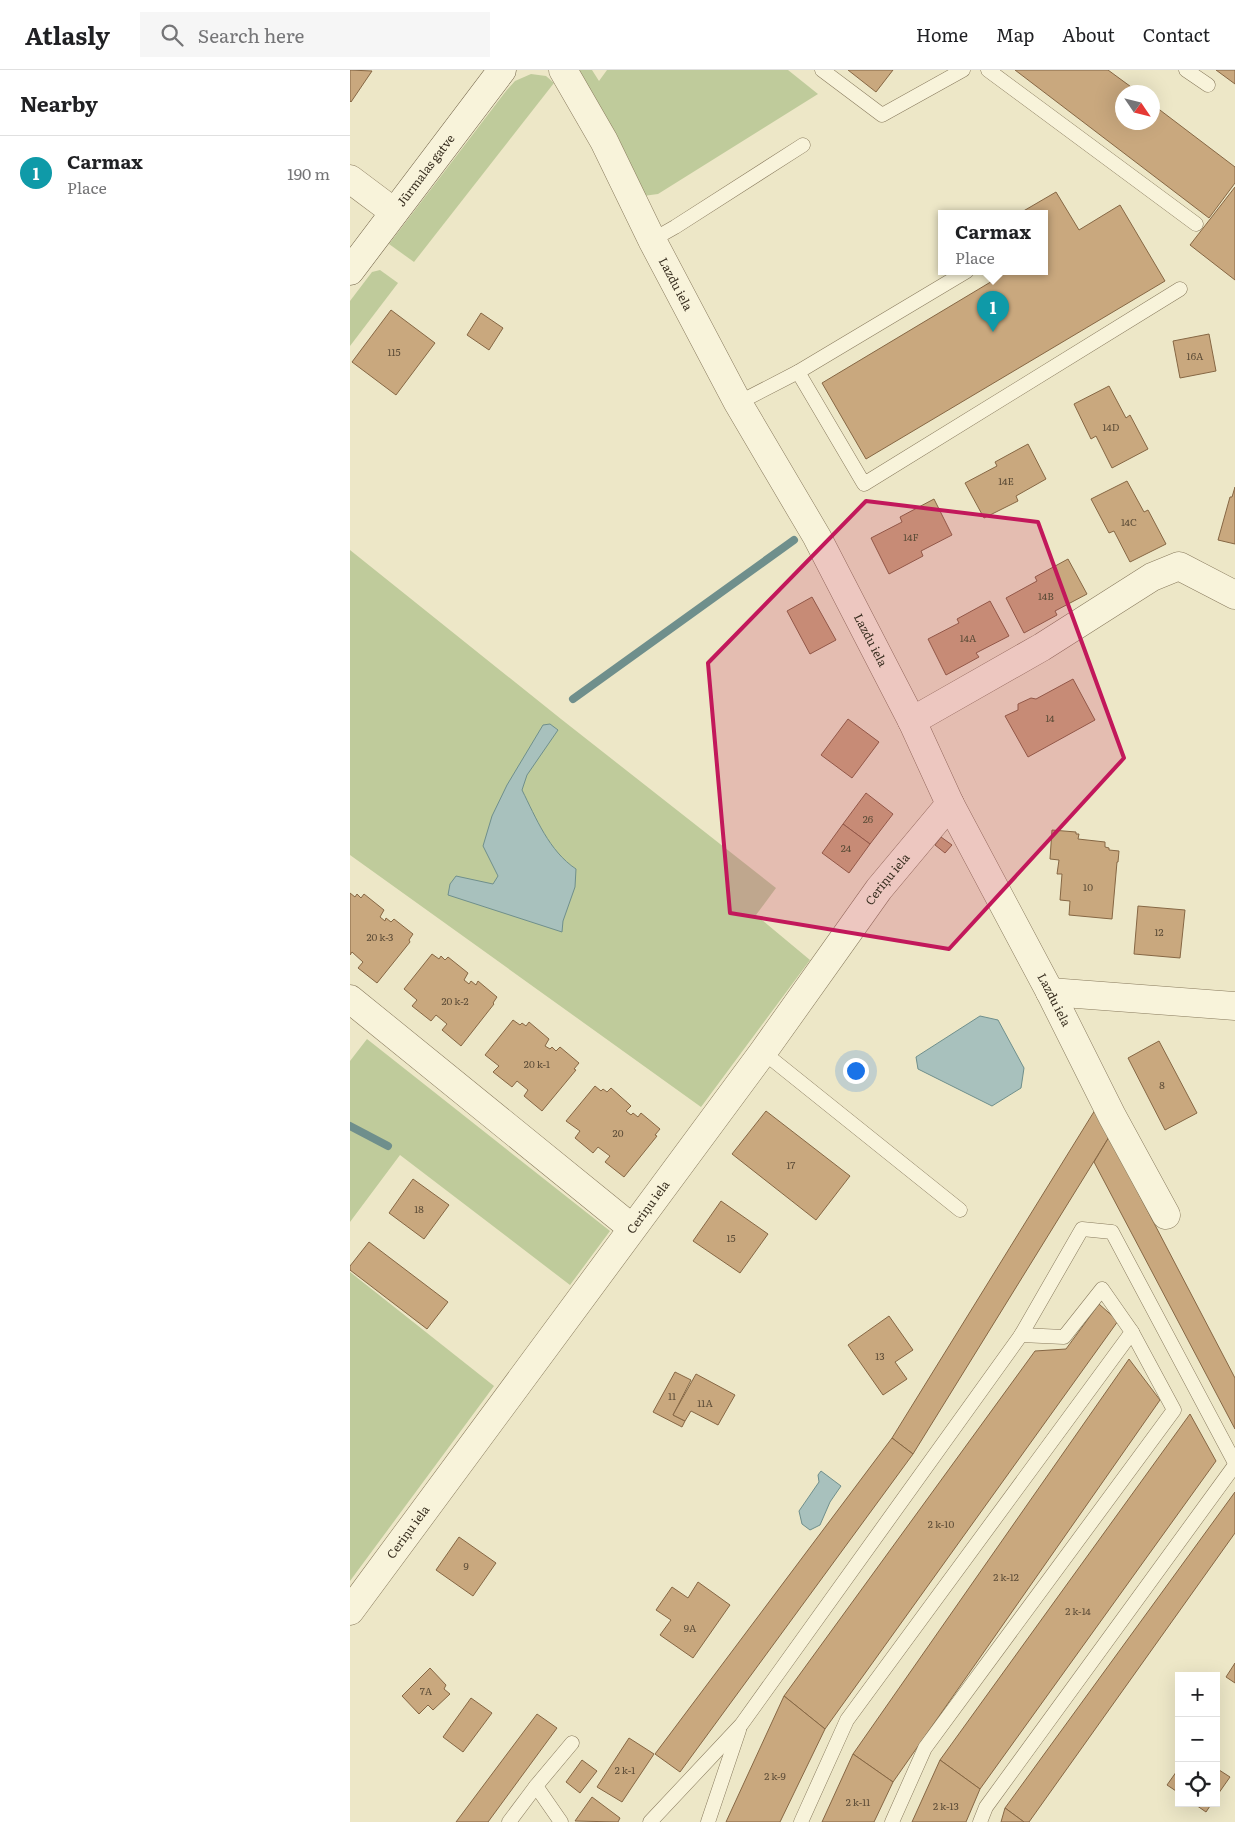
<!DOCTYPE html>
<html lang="en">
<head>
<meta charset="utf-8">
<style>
	body { margin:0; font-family:Literata,serif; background:#f6f6f6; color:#202124 }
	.controls { position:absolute; right:15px; bottom:15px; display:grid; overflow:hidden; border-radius:0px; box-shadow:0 5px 20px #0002 }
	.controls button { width:45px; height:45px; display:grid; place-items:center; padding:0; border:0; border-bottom:1px solid #e0e0e0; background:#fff; color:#202124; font:25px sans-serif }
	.compass { position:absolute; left:765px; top:15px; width:45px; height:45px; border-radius:50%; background:#fff; box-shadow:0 5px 20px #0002; rotate:125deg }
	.you { position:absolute; left:505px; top:1000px; width:18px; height:18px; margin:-12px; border:4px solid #fff; border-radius:50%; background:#1a73e8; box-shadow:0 0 0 8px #1a73e833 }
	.badge { display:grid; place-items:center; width:32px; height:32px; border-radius:50%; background:#953c2f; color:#fff; font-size:16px; font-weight:700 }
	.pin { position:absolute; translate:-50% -41px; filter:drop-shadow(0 1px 2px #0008) }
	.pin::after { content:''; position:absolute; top:26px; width:18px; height:15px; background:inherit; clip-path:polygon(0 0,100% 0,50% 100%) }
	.popup { position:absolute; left:588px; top:140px; width:110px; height:65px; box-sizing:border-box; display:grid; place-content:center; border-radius:0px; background:#fff; filter:drop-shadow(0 1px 4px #0005); font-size:16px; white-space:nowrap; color:#757577 }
	.popup b { font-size:19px; color:#202124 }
	.popup::after { content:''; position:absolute; left:50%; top:100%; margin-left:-10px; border:10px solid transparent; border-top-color:#fff }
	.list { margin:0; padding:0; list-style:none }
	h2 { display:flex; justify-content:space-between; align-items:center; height:65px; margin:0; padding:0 20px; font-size:21px }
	h2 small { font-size:16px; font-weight:400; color:#757577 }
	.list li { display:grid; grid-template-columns:32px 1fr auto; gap:15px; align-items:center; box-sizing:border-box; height:75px; padding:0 20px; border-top:1px solid #e0e0e0 }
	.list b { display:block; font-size:19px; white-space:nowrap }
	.list p { margin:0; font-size:16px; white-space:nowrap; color:#757577 }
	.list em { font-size:16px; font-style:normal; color:#757577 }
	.icon { flex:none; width:28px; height:28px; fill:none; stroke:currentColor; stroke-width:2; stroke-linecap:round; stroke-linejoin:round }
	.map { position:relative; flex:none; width:885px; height:1752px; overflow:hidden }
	header { display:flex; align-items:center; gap:30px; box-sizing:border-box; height:70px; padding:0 25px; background:#fff; border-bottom:1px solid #e0e0e0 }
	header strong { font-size:24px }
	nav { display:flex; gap:28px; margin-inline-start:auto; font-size:18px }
	.search { width:350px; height:45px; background:#f6f6f6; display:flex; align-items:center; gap:12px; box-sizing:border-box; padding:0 18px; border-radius:0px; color:#757577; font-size:19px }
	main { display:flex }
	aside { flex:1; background:#fff }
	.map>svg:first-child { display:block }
</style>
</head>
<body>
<header>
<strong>Atlasly</strong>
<div class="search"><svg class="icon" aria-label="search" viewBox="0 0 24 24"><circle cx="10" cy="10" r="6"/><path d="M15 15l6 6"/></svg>Search here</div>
<nav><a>Home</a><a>Map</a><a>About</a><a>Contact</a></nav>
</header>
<main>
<aside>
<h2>Nearby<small></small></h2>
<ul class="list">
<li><span class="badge" style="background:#0f9aa8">1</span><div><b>Carmax</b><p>Place</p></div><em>190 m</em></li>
</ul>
</aside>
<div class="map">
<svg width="885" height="1752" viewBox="0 0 885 1752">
	<rect width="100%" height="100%" fill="#ede7c7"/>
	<g fill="#bfcb9b">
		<polygon points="225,0 242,0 249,11 257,0 438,0 468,24 308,124 293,126"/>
		<polygon points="181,4 196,6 204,13 64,192 39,174 156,21 165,11"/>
		<polygon points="30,200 48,213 0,276 0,231 22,202"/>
		<polygon points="0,480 211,649 426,818 406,845 460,890 351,1037 0,785"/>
		<polygon points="17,969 260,1161 220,1215 50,1085 0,1152 0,991"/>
		<polygon points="0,1202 144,1316 0,1511"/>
	</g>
	<g fill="#a8c1bd" stroke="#6f8f8c">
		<path d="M200,654L208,660L177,705L172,720C186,748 199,781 226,799L225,817L213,851L212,862L98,825L100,814L106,806L143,814L148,806L133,776L142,746L157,715L193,655Z"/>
		<polygon points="630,946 648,950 674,998 671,1018 642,1036 568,999 566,987"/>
		<polygon points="471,1401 491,1416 480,1432 470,1455 460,1460 452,1454 449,1441 469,1412 468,1405"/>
	</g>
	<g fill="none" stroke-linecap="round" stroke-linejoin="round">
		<g stroke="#6f8f8c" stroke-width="8">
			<polyline points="223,629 444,470"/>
			<polyline points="0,1056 38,1076"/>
		</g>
	</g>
	<g fill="#c9a87e" stroke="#866744">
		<polygon points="0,0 22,1 1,32 0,31"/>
		<polygon points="498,0 543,0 526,22"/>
		<polygon points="665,0 758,0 788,22 772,22 772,52 802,52 802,34 885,97 885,113 859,148"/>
		<polygon points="866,0 885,0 885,14"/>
		<polygon points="885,117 885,210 840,175"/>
		<polygon points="706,122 729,160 770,135 815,211 516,389 472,313 654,204 652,201 694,201 694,143 670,143"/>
		<polygon points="41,240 85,273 46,325 2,292"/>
		<polygon points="131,243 153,258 139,280 117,265"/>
		<polygon points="859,264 866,301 830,308 823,271"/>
		<polygon points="759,316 776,348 780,345 798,379 762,398 746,366 741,369 724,334"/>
		<polygon points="678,374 696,409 666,426 668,431 634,448 615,413 647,396 645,392"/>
		<polygon points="777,411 794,442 798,440 816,474 780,492 764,461 759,463 741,429"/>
		<polygon points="885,417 885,474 868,470 880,427 882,427"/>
		<polygon points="584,429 602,465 571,481 573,486 539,504 521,468 552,452 550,447"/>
		<polygon points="718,489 737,524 705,541 707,545 674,563 656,528 687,511 685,507"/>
		<polygon points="462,527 486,570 460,584 437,541"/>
		<polygon points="640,531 659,566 626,583 629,587 596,605 578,569 609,553 607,549"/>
		<polygon points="723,609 745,650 678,687 655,646 668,640 668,634 681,628 686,629"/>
		<polygon points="498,649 529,672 502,708 471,685"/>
		<polygon points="516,723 543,744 520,774 493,754"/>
		<polygon points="493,754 520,774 499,803 472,783"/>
		<polygon points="702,760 726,762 726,764 729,764 728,769 755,772 755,777 759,778 759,780 769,781 768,792 767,792 762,849 719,845 720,831 710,830 712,804 707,804 709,790 700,789"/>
		<polygon points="591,767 602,775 595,783 585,775"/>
		<polygon points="0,823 5,827 7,824 11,828 14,824 34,840 30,847 35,851 36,848 41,852 44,849 63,864 59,870 60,872 27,913 8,898 13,892 2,882 0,885"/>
		<polygon points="788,836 835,840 830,888 784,884"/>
		<polygon points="82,884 89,889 91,886 95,890 98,887 118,903 114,910 119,914 121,911 126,915 128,911 147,927 143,933 144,934 111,976 92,960 97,954 86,945 81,951 62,936 67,930 54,919"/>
		<polygon points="163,950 170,955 172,953 176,956 179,952 199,969 195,976 200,979 202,977 206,981 210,977 229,993 224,999 226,1000 192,1041 174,1026 178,1020 167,1011 162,1017 143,1002 149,996 135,985"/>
		<polygon points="809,971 847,1043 815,1060 778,988"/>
		<polygon points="245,1016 251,1021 253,1019 257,1022 261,1018 280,1035 281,1036 276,1041 281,1045 283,1043 288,1047 291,1043 310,1059 305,1065 307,1066 274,1107 255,1092 260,1086 248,1077 243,1083 225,1068 230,1061 216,1051"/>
		<polygon points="745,1040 759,1067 563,1384 542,1368"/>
		<polygon points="416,1041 500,1106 466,1150 382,1084"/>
		<polygon points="759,1067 885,1308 885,1359 744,1092"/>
		<polygon points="63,1109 99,1135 74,1169 39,1143"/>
		<polygon points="371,1131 418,1164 390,1203 343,1171"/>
		<polygon points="19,1172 98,1232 77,1259 0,1200 0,1196"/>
		<polygon points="749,1234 768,1251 475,1659 434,1626 685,1281 716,1279"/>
		<polygon points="539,1246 563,1280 545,1292 557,1309 533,1325 498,1275"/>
		<polygon points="779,1289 810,1330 543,1712 503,1684"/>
		<polygon points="325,1302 341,1310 323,1345 335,1351 332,1357 303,1342"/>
		<polygon points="346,1304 385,1325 368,1355 341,1341 335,1351 323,1345"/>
		<polygon points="840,1344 866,1391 630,1719 590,1690"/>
		<polygon points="542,1368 563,1384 330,1702 305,1684"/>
		<polygon points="885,1422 885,1463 679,1752 674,1752 655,1738"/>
		<polygon points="109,1467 146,1493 123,1526 86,1500"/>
		<polygon points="348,1512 380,1535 343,1588 310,1565 321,1550 306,1540 322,1517 338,1528"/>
		<polygon points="885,1593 885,1613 876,1607"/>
		<polygon points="80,1598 96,1615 94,1619 100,1624 83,1640 78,1635 69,1644 52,1626"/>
		<polygon points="434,1626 475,1659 430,1752 376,1752"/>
		<polygon points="121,1628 142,1643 113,1682 93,1667"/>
		<polygon points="187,1644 207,1658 138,1752 106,1752"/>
		<polygon points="279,1668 304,1684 272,1732 247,1717"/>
		<polygon points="503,1684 543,1712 524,1752 472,1752"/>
		<polygon points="232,1690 247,1701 230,1723 216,1712"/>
		<polygon points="590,1690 630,1719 616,1752 562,1752"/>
		<polygon points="829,1698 829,1723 817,1715"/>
		<polygon points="866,1698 880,1707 866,1727"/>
		<polygon points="242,1727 270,1748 268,1752 225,1751"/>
		<polygon points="843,1733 862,1733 856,1742"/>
		<polygon points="655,1738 674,1752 651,1752"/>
	</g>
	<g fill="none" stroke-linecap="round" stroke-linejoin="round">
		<defs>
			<g id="service">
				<polyline points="472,0 532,45 613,0"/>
				<polyline points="638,0 846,154"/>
				<polyline points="836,0 858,15"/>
				<polyline points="302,170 325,157 453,75"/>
				<polyline points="448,302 514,414 830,219"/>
				<polyline points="388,333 448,302 617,201"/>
				<polyline points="413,982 610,1140"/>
				<polyline points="159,1752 186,1716"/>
				<polyline points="211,1752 186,1716 222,1673"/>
				<polyline points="300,1752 391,1655 671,1265 732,1159 762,1162 885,1393"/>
				<polyline points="358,1752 389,1660"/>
				<polyline points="451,1752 497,1650 782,1262 752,1219 714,1267 671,1265"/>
				<polyline points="542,1752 575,1678 824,1340 782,1262"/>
				<polyline points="630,1752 636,1737 885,1395"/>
			</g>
			<g id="minor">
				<path id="s1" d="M213,0L254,71L302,170L388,333L467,467L562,651L600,734L700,922L762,1046L816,1145"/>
				<polyline points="0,109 44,142"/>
				<polyline points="562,651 692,577 802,507 829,496 885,525"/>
				<polyline points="700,922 885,936"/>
				<polyline points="0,929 282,1158"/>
				<path id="s2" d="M0,1541L413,982L529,819L600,734"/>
			</g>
			<g id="secondary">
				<path id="s3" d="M0,201L152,0"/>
			</g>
		</defs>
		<use href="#service" stroke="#887a5d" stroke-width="15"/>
		<use href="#minor" stroke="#887a5d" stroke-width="29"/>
		<use href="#secondary" stroke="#6a5b40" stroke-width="29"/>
		<use href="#service" stroke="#f8f3da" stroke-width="14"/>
		<use href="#minor" stroke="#f8f3da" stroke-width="28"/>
		<use href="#secondary" stroke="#f8f3da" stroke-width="28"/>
	</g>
	<path fill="#c2185b" fill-opacity="0.2" stroke="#c2185b" stroke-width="4" stroke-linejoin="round" d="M516,431L688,452L774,688L599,879L380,843L358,593Z"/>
	<g text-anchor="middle" stroke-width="4" stroke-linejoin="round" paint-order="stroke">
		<g font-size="10" fill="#5d4d38">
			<text x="44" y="286">115</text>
			<text x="845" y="290">16A</text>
			<text x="761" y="361">14D</text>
			<text x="656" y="415">14E</text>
			<text x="779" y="456">14C</text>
			<text x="561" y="471">14F</text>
			<text x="696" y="530">14B</text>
			<text x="618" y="572">14A</text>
			<text x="700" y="652">14</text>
			<text x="518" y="753">26</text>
			<text x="496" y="782">24</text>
			<text x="738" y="821">10</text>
			<text x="809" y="866">12</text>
			<text x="30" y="871">20 k-3</text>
			<text x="105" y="935">20 k-2</text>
			<text x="187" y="998">20 k-1</text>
			<text x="812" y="1019">8</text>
			<text x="268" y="1067">20</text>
			<text x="441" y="1099">17</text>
			<text x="69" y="1143">18</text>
			<text x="381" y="1172">15</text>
			<text x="530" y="1290">13</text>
			<text x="322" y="1330">11</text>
			<text x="355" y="1337">11A</text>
			<text x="591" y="1458">2 k-10</text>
			<text x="116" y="1500">9</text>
			<text x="656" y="1511">2 k-12</text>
			<text x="728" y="1545">2 k-14</text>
			<text x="340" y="1562">9A</text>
			<text x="76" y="1625">7A</text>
			<text x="275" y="1704">2 k-1</text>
			<text x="425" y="1710">2 k-9</text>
			<text x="508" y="1736">2 k-11</text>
			<text x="596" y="1740">2 k-13</text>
		</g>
		<g font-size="12" fill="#392f20" stroke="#f5f0d6">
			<text dy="4" stroke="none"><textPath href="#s3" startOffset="126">Jūrmalas gatve</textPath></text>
			<text dy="4" stroke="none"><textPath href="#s1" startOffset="242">Lazdu iela</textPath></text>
			<text dy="4" stroke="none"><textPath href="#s1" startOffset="648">Lazdu iela</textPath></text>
			<text dy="4" stroke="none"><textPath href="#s2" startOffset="908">Ceriņu iela</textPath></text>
			<text dy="4" stroke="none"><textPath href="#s1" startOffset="1052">Lazdu iela</textPath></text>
			<text dy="4" stroke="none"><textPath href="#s2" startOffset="502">Ceriņu iela</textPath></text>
			<text dy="4" stroke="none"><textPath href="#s2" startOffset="98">Ceriņu iela</textPath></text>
		</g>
	</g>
</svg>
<div class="controls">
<button>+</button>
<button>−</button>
<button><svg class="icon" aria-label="locate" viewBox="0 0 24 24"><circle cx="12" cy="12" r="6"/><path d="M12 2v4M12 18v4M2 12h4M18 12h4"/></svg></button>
</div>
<svg class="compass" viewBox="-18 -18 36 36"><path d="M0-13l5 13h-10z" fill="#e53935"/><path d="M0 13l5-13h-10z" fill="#757577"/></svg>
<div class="you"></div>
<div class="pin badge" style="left:643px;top:262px;background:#0f9aa8">1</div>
<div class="popup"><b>Carmax</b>Place</div>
</div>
</main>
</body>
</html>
